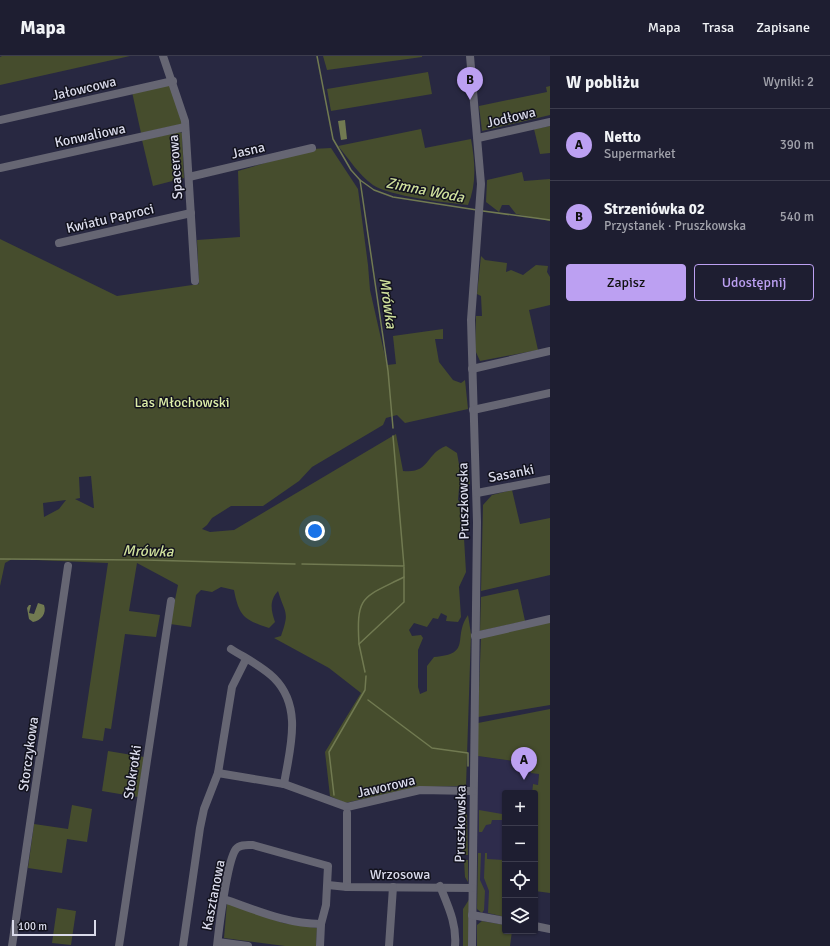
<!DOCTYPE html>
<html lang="pl">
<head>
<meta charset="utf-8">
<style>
	body { margin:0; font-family:Signika,sans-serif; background:#262739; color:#f1f3f6 }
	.controls { position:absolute; right:12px; bottom:12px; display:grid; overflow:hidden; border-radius:4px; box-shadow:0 1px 3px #0004 }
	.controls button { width:36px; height:36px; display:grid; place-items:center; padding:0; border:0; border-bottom:1px solid #3c3c4d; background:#1e1e31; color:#f1f3f6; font:20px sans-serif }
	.scale { position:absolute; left:12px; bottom:10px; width:84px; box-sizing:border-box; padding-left:4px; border:2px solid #dadbeb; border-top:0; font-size:11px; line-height:14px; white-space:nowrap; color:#dadbeb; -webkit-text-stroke:3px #12121d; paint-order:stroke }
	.you { position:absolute; left:315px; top:475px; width:14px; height:14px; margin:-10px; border:3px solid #fff; border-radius:50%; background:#1a73e8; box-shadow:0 0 0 6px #1a73e833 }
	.badge { display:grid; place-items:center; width:26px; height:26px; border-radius:50%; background:#bca0f2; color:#111; font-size:13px; font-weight:700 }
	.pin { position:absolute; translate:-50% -33px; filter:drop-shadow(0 1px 2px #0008) }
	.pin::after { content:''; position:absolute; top:21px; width:14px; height:12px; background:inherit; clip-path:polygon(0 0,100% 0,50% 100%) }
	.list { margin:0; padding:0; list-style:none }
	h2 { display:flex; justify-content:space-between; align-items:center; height:52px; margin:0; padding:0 16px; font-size:17px }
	h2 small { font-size:13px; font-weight:400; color:#a1a2ab }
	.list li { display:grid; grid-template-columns:26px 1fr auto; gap:12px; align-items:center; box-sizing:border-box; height:72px; padding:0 16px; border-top:1px solid #3c3c4d }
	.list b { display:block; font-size:15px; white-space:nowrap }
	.list p { margin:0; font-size:13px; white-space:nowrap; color:#a1a2ab }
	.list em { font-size:13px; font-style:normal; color:#a1a2ab }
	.actions { display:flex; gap:8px; padding:12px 16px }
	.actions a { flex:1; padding:9px 0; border:1px solid #bca0f2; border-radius:4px; text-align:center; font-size:14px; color:#bca0f2 }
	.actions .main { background:#bca0f2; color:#111 }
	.icon { flex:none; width:22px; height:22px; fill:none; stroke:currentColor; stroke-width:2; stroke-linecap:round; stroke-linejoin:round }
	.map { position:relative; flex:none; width:550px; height:890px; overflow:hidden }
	header { display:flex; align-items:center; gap:24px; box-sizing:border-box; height:56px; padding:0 20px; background:#1e1e31; border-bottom:1px solid #3c3c4d }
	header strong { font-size:19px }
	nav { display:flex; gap:22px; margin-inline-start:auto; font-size:14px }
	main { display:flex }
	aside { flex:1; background:#1e1e31 }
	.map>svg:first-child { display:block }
</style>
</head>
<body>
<header>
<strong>Mapa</strong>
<nav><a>Mapa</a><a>Trasa</a><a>Zapisane</a></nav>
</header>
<main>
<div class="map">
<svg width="550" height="890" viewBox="0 0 550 890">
	<rect width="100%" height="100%" fill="#282841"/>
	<polygon fill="#2e2c4c" points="478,700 513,705 513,709 531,712 539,718 538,729 533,728 532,737 505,737 505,861 482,857 477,853"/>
	<g fill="#464d2d" fill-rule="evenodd">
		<polygon points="2,0 130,0 0,29 0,1"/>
		<polygon points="323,0 422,0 422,1 327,14"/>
		<polygon points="428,16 432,38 331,55 327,33"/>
		<polygon points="170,28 182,68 141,77 132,36"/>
		<polygon points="550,30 550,59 482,75 479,50 547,36 546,31"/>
		<polygon points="550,70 550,97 540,98 534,73"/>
		<path d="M421,73L425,92L471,83C475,105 477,128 468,149C447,147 389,140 373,129C358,118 350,104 338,90Z"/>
		<polygon points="180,76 182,77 184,122 153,130 142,84"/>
		<path d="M331,92L358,133L368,209L370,234L387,309L396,308L393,280L443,273V283H435L439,306L453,324L461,327L465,324L468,353L405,367L397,359L386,362L383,369L312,411L299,425L263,450H231L212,462L207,469L202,473L210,476L234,474L396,378L403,415C430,418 425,398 446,390L457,397L460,414L468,415L470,428L459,433L458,444L467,453L463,468L466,473L464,482L466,516L459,531L461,561L458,566L446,565L447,560L441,557L438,563L433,562L427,571L414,567L409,574L412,580L421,579L423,582L418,594V631L420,638L427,635V610L434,601C473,598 452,582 468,559L471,578L466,730L417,731L345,747L330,740L325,696L361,637L329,612L274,582L281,580C290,555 285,558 278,535C269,545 271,554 275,566L269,572C244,564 239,560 234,534L221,531L212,536L201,534L196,539L191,571L170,568L178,529L137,507L129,555L160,559L156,581L125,578L111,673L105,672L103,685L82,682L108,507L12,503L5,507L0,530V183L117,240L199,228L197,184L240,181L238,115L312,93ZM91,420L94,452H93L75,443L80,442L79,421ZM66,444L59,453L44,461L43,447Z"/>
		<polygon points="522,116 524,125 550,123 550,165 516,158 509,149 502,149 499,156 486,146 487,124"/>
		<polygon points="481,200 485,204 507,207 506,216 511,214 523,219 536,209 548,210 547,216 550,221 550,249 529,254 538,294 480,305 475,294 476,260 482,260 481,240 477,238"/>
		<polygon points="512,434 520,468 550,462 550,519 481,535 483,449 492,439"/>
		<polygon points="518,533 525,565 480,575 481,541"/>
		<polygon points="550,566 550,649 478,661 481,581"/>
		<polygon points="550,653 550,837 535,835 535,737 532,737 533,728 538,729 539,718 531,717 531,712 512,709 513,705 478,700 478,667"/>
		<polygon points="108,695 144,701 138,741 102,735"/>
		<polygon points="72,749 92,753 87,786 67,783 62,817 28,812 34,768 68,773"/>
		<polygon points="479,754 502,758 502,761 505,761 505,764 492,764 491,768 486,769 482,776 479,776"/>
		<polygon points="464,758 467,758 468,799 462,799"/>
		<polygon points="505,792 505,861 488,857 489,835 484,822 485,797 487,797 487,803 504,804"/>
		<polygon points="478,797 481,797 480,824 485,835 484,854 482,857 477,853"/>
		<polygon points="464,804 468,804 468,826 465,821"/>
		<polygon points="470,842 469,890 463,890 463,853"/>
		<polygon points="227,847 283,867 317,872 316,890 285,890 224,882"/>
		<polygon points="57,852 76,855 71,889 52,887"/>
		<polygon points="482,865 505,869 505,875 512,875 510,890 477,890 477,869"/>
	</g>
	<g fill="#717a51">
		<polygon points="345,64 347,83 341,84 338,65"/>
		<path d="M38,547L44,549C47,557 41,565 33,566L29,563L27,552L29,549H31L29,557L34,558Z"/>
	</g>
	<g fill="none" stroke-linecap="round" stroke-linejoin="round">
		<g stroke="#717a51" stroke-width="1.5">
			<polyline points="317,0 333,83 351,114 360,124 374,134 393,141 477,154"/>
			<polyline points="360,124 388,315 393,372"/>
			<polyline points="483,155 550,164"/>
			<polyline points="0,503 145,504 295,508"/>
			<polyline points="302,508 404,510 393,380"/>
			<path d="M359,588C356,538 363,542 404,521"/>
			<polyline points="365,616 359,588 404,546 404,511"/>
			<polyline points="368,644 432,692 468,697 468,710"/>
			<polyline points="334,739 329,696 365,634 366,620"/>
		</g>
		<g stroke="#666673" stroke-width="8">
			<polyline points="163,0 185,65 195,225"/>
			<polyline points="470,0 481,128 471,264 477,466 472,890"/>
			<polyline points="0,64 173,25"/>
			<polyline points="478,82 550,66"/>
			<polyline points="0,112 185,71"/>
			<polyline points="189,121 312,92"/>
			<polyline points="59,187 191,157"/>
			<polyline points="472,313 550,295"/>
			<polyline points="473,354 550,337"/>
			<polyline points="477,437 550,423"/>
			<polyline points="475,580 550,563"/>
			<path d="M231,593C245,602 262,610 274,622C303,651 290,692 284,728"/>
			<polyline points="218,717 284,728 347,751 420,734 473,735"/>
			<polyline points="347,757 347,831"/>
			<polyline points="328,829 347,831 472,832"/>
			<path d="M440,830C448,850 457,868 455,890"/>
			<path d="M224,843C256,854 287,868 321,868"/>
			<polyline points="472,859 505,865"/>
			<polyline points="535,870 550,873"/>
			<polyline points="218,886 248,890"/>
			<polyline points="12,890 68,510"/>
			<polyline points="119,890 171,545"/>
			<polyline points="183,890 200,772 204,753 218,717 232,631 246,603"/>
			<path d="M217,890C219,872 227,805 236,793C240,788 247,789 253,789L328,810L326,849L321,868L320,890"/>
			<polyline points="389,890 393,831"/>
		</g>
	</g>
	<g text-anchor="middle" stroke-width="3" stroke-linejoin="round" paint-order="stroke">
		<g font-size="14" fill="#dadbeb" stroke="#12121d">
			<text transform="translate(84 32) rotate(-13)" y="5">Jałowcowa</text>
			<text transform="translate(511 61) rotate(-13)" y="5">Jodłowa</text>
			<text transform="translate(90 79) rotate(-12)" y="5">Konwaliowa</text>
			<text transform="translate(248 94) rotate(-13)" y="5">Jasna</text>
			<text transform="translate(175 111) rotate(-94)" y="5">Spacerowa</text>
			<text transform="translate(110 162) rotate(-13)" y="5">Kwiatu Paproci</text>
			<text transform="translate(511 417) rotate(-11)" y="5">Sasanki</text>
			<text transform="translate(463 445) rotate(-91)" y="5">Pruszkowska</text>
			<text transform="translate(28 698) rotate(-82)" y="5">Storczykowa</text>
			<text transform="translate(132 716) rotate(-81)" y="5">Stokrotki</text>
			<text transform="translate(386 730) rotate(-13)" y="5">Jaworowa</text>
			<text transform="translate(460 768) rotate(-89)" y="5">Pruszkowska</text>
			<text x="400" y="823">Wrzosowa</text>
			<text transform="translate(213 839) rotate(-79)" y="5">Kasztanowa</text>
		</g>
		<g font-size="14" fill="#ddeea9" stroke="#12121d">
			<text x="182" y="351">Las Młochowski</text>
		</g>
		<g font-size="15" font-style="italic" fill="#cfe09c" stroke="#12121d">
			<text transform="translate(425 134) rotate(11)" y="5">Zimna Woda</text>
			<text transform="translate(388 247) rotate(82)" y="5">Mrówka</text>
			<text transform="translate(148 495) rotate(1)" y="5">Mrówka</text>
		</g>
	</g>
</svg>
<div class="controls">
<button>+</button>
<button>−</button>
<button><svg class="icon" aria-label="locate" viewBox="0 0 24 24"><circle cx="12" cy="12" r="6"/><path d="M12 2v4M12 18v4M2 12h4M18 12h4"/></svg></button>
<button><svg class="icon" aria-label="layers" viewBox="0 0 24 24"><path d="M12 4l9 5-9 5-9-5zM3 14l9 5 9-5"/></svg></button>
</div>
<div class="scale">100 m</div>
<div class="you"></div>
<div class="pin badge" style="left:524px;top:724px">A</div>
<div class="pin badge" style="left:470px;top:44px">B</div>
</div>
<aside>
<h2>W pobliżu<small>Wyniki: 2</small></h2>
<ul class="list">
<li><span class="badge">A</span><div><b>Netto</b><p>Supermarket</p></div><em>390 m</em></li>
<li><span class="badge">B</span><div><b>Strzeniówka 02</b><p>Przystanek · Pruszkowska</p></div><em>540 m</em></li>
</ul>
<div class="actions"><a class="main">Zapisz</a><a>Udostępnij</a></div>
</aside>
</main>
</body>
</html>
